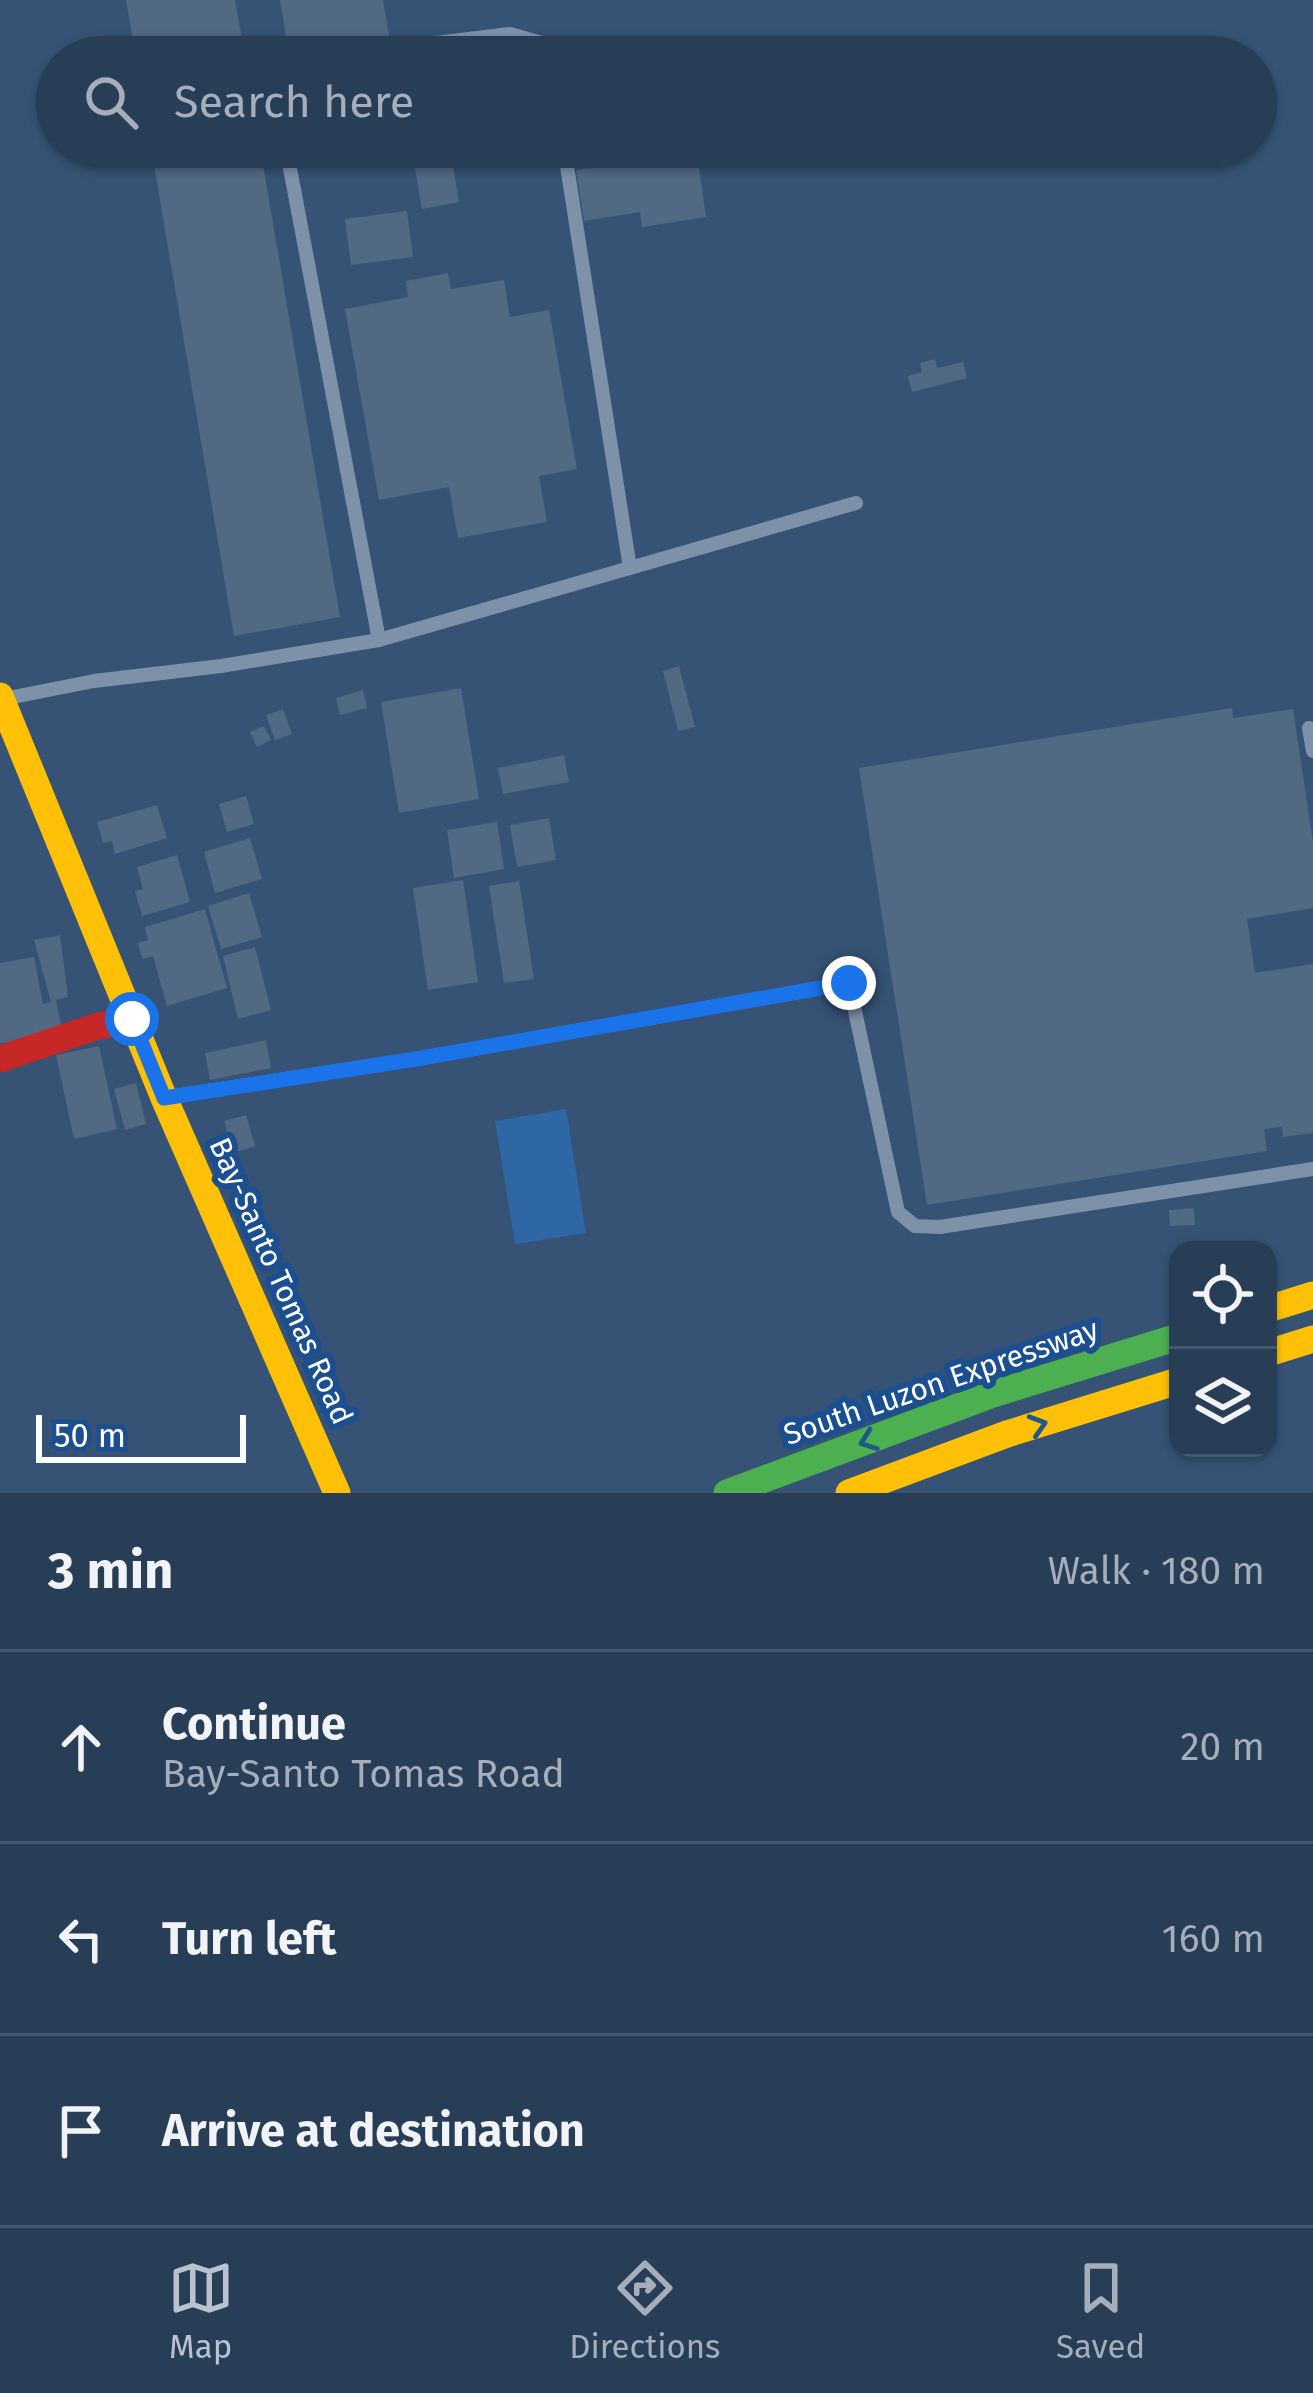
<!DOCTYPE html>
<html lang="en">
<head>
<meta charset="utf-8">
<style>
	body { margin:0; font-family:"Fira Sans",sans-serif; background:#344961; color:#f1f3f6 }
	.controls { position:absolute; right:36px; bottom:36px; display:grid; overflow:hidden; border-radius:24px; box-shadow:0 3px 9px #0004 }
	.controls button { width:108px; height:108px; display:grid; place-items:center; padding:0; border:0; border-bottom:3px solid #44576d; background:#283e57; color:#f1f3f6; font:60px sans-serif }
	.scale { position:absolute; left:36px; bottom:30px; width:210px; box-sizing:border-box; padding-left:12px; border:6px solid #fff; border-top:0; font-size:33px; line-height:42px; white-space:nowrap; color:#fff; -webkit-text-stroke:9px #1b4f8f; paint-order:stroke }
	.stop { position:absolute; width:36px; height:36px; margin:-27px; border:9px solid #1a73e8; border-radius:50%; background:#fff }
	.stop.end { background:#1a73e8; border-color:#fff; box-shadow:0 3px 12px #0008 }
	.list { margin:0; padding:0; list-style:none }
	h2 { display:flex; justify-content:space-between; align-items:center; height:156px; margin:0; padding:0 48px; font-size:51px }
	h2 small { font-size:39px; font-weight:400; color:#a5aeba }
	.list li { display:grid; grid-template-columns:78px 1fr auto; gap:36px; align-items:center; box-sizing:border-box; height:192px; padding:0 48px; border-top:3px solid #44576d }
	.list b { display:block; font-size:45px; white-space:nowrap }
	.list p { margin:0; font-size:39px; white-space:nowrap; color:#a5aeba }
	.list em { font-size:39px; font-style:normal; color:#a5aeba }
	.icon { flex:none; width:66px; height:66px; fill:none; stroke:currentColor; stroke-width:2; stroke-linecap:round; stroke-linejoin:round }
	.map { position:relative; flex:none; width:1313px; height:1493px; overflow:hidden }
	.search { position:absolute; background:#283e57; box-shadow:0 3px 9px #0004; left:36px; right:36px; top:36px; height:132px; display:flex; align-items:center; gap:30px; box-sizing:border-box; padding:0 42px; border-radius:66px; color:#a5aeba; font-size:45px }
	.sheet { height:732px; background:#283e57 }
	nav { display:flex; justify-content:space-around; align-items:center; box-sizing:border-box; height:168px; border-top:3px solid #44576d; background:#283e57; font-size:33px; color:#a5aeba }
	nav a { display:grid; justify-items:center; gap:6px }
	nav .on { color:#b9c2ce }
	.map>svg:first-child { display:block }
</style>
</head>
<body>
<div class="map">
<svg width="1313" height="1493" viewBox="0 0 1313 1493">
	<rect width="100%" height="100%" fill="#365274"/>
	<polygon fill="#2f66a5" points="566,1109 586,1233 515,1244 495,1121"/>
	<g fill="#526984">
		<polygon points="126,0 235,0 245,57 136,57"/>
		<polygon points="280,0 383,0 389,35 289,54"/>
		<polygon points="151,147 260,147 340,617 234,636"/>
		<polygon points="411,147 450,147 459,202 422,209"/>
		<polygon points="627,147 696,147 706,217 642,227 640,212 584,221 576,170 629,162"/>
		<polygon points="407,211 413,257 351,265 345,219"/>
		<polygon points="448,273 451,289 504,280 510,317 549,310 577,469 539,476 547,522 458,538 449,487 379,500 345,309 408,297 406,281"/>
		<polygon points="935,359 937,368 963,362 967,378 912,392 908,376 922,372 920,363"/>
		<polygon points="679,666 695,727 678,731 663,671"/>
		<polygon points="461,688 479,799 399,813 381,702"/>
		<polygon points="363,690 367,708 340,715 336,698"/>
		<polygon points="1232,708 1233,718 1293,709 1313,842 1313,908 1247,919 1255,973 1313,964 1313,1133 1283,1137 1282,1127 1264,1129 1267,1151 927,1205 859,768"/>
		<polygon points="283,709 292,734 275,740 266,715"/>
		<polygon points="264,726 271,740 257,747 250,732"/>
		<polygon points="564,755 569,782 503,794 498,768"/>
		<polygon points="246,796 254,824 227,832 219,804"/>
		<polygon points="157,805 167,838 115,854 112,841 103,843 97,822"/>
		<polygon points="549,818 556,860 517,867 510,825"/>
		<polygon points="497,822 504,869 454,878 447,830"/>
		<polygon points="250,838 262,879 215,893 204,852"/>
		<polygon points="177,855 190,902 142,916 135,891 143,889 137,867"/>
		<polygon points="463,880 478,982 428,990 413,888"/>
		<polygon points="519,881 534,979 504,983 489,886"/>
		<polygon points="249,893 262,937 221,949 208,906"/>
		<polygon points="205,909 227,988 167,1006 153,956 142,959 138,943 148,940 145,927"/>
		<polygon points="60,935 68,997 56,1000 64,1038 0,1043 0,963 34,957 43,1004 51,1002 34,940"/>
		<polygon points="255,947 271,1010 238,1019 223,956"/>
		<polygon points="266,1040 271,1068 210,1080 205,1053"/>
		<polygon points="99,1046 117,1129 74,1139 56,1055"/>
		<polygon points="136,1083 146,1124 125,1130 114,1089"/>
		<polygon points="246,1115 255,1146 233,1153 224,1121"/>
		<polygon points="1194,1208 1195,1225 1170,1226 1169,1210"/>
	</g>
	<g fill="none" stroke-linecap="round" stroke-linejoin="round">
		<g stroke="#7d92a8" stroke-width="14">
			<polyline points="320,57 510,34 542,43 547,57"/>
			<polyline points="286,147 379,640"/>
			<polyline points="564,147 630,568"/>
			<polyline points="3,699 94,681 221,666 379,640 856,503"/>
			<polyline points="1309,728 1313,751"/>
			<polyline points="169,1097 416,1059 849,983 898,1212 915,1226 940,1227 1313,1169"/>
		</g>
		<polyline stroke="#4caf50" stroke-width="27" points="727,1493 993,1394 1178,1337"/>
		<g stroke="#ffc107" stroke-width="27">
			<polyline points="0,696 164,1098 337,1493"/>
			<polyline points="1268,1309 1313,1295"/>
			<polyline points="1268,1353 1313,1339"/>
			<polyline points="849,1493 1007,1434 1178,1381"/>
		</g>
		<polyline stroke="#c62828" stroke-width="27" points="0,1059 98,1026 132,1019"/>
	</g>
	<defs><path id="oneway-chevron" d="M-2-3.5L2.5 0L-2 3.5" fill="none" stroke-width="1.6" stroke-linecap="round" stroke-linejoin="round" transform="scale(3)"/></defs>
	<g stroke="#205989">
		<use href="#oneway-chevron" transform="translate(1038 1425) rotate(-17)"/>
		<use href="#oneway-chevron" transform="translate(868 1441) rotate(160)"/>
	</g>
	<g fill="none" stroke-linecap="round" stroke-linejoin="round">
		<polyline stroke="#1a73e8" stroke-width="15" points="132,1019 164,1098 416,1059 849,983"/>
	</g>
	<g text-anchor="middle" stroke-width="12" stroke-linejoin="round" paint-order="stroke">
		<g font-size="30" fill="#fff" stroke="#1b4f8f">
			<text transform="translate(281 1281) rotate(66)" y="10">Bay-Santo Tomas Road</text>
			<text transform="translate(941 1382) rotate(-19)" y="10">South Luzon Expressway</text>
		</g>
	</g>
</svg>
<div class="controls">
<button><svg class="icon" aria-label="locate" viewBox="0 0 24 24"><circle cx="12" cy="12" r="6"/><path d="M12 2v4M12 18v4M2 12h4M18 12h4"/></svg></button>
<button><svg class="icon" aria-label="layers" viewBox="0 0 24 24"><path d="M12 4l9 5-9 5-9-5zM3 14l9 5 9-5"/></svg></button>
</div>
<div class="scale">50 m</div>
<div class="stop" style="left:132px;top:1019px"></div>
<div class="stop end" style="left:849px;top:983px"></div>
<div class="search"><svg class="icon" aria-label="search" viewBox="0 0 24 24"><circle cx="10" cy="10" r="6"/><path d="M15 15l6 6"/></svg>Search here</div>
</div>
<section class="sheet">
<h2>3 min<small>Walk · 180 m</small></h2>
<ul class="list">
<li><svg class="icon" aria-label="ahead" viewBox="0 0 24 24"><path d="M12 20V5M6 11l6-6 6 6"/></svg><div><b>Continue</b><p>Bay-Santo Tomas Road</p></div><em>20 m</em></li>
<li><svg class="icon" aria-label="left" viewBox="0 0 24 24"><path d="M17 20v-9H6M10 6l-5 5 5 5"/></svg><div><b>Turn left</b></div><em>160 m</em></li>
<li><svg class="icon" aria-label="arrive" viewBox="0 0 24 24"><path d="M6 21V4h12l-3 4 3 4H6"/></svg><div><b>Arrive at destination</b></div></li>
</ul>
</section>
<nav>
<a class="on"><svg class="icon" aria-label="map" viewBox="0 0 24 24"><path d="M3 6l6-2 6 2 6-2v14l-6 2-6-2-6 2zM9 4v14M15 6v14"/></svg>Map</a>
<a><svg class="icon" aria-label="directions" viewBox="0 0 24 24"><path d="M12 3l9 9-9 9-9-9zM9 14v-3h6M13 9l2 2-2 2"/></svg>Directions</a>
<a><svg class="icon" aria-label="saved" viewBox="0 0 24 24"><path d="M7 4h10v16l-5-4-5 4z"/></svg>Saved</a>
</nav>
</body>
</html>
